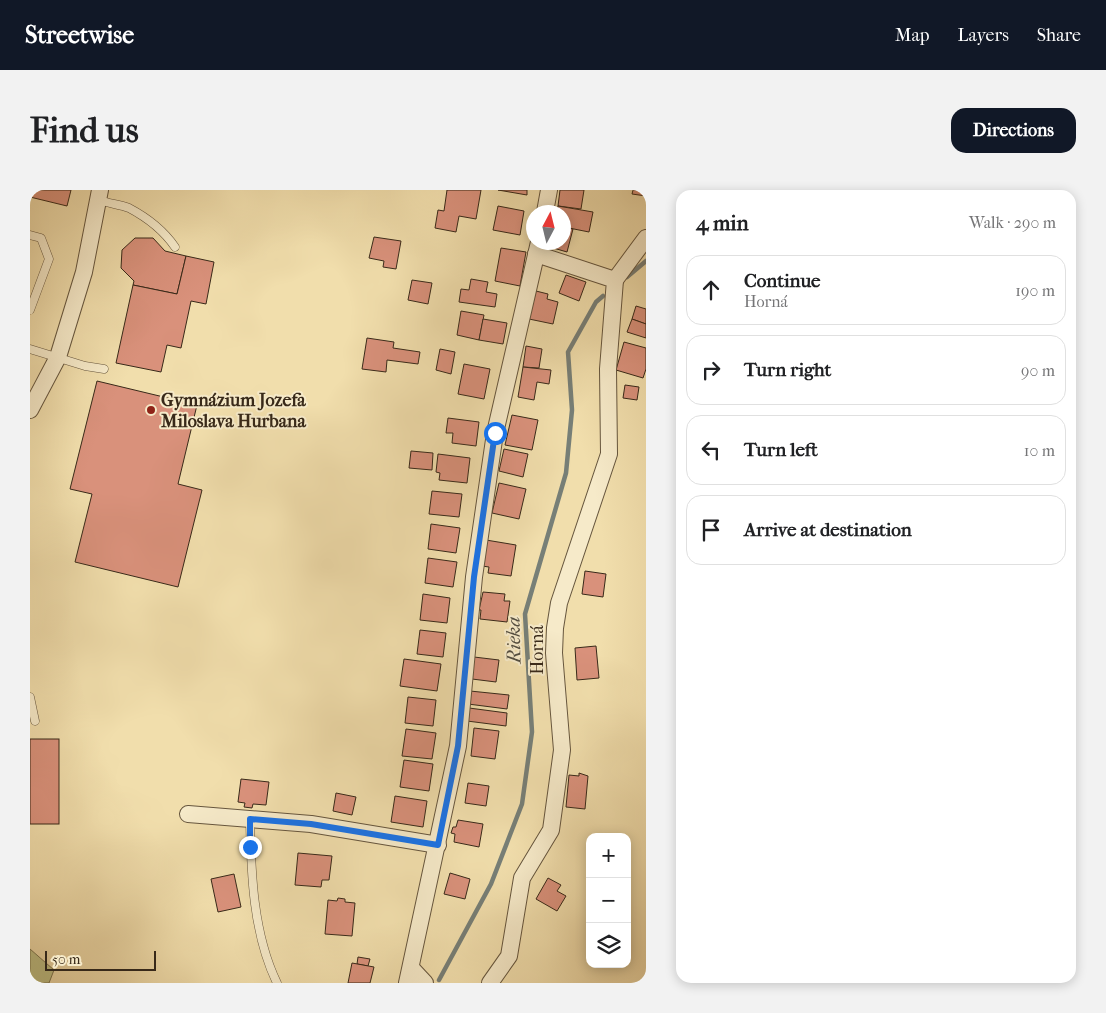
<!DOCTYPE html>
<html lang="en">
<head>
<meta charset="utf-8">
<style>
	body { margin:0; font-family:"IM FELL French Canon",serif; background:#f2f2f2; color:#202124 }
	.controls { position:absolute; right:15px; bottom:15px; display:grid; overflow:hidden; border-radius:10px; box-shadow:0 2px 12px #0003 }
	.controls button { width:45px; height:45px; display:grid; place-items:center; padding:0; border:0; border-bottom:1px solid #e0e0e0; background:#fff; color:#202124; font:25px sans-serif }
	.compass { position:absolute; left:496px; top:15px; width:45px; height:45px; border-radius:50%; background:#fff; box-shadow:0 2px 12px #0003; rotate:7deg }
	.scale { position:absolute; left:15px; bottom:12px; width:111px; box-sizing:border-box; padding-left:5px; border:2px solid #382919; border-top:0; font-size:14px; line-height:18px; white-space:nowrap; color:#382919; -webkit-text-stroke:4px #f6eac9; paint-order:stroke }
	.stop { position:absolute; width:15px; height:15px; margin:-11px; border:4px solid #1a73e8; border-radius:50%; background:#fff }
	.stop.end { background:#1a73e8; border-color:#fff; box-shadow:0 1px 5px #0008 }
	.list { margin:0; padding:0; list-style:none }
	h2 { display:flex; justify-content:space-between; align-items:center; height:65px; margin:0; padding:0 20px; font-size:21px }
	h2 small { font-size:16px; font-weight:400; color:#757577 }
	.list li { display:grid; grid-template-columns:32px 1fr auto; gap:15px; align-items:center; box-sizing:border-box; height:70px; margin:0 10px 10px; padding:0 10px; border:1px solid #e0e0e0; border-radius:15px }
	.list b { display:block; font-size:19px; white-space:nowrap }
	.list p { margin:0; font-size:16px; white-space:nowrap; color:#757577 }
	.list em { font-size:16px; font-style:normal; color:#757577 }
	.icon { flex:none; width:28px; height:28px; fill:none; stroke:currentColor; stroke-width:2; stroke-linecap:round; stroke-linejoin:round }
	.map { position:relative; flex:none; width:616px; height:793px; overflow:hidden; border-radius:15px }
	header { display:flex; align-items:center; gap:30px; box-sizing:border-box; height:70px; padding:0 25px; background:#111827; color:#fff }
	header strong { font-size:24px }
	nav { display:flex; gap:28px; margin-inline-start:auto; font-size:18px }
	.intro { display:flex; align-items:center; justify-content:space-between; box-sizing:border-box; height:120px; padding:0 30px }
	h1 { margin:0; font-size:35px }
	.button { padding:12px 22px; border-radius:15px; background:#111827; color:#fff; font-size:18px; font-weight:700 }
	main { display:flex; gap:30px; padding:0 30px }
	aside { flex:1; background:#fff; border-radius:15px; box-shadow:0 2px 12px #0003 }
	.map>svg:first-child { display:block }
</style>
</head>
<body>
<header>
<strong>Streetwise</strong>
<nav><a>Map</a><a>Layers</a><a>Share</a></nav>
</header>
<div class="intro"><h1>Find us</h1><a class="button">Directions</a></div>
<main>
<div class="map">
<svg width="616" height="793" viewBox="0 0 616 793">
	<rect width="100%" height="100%" fill="#f1deac"/>
	<filter id="stains"><feTurbulence type="fractalNoise" baseFrequency=".004" numOctaves="4"/><feColorMatrix values="0 0 0 0 .2 0 0 0 0 .09 0 0 0 0 .02 0 0 0 .5 -.17"/></filter>
	<radialGradient id="worn" r=".72"><stop offset=".6" stop-color="#630" stop-opacity="0"/><stop offset="1" stop-color="#630" stop-opacity=".3"/></radialGradient>
	<polygon fill="#bec086" stroke="#7b7450" points="0,759 24,780 19,793 0,793"/>
	<g fill="none" stroke-linecap="round" stroke-linejoin="round">
		<g stroke="#777f77" stroke-width="4.5">
			<polyline points="597,87 616,71"/>
			<polyline points="409,790 461,694 492,614 502,542 495,424 536,283 542,220 538,162 566,112 573,106"/>
		</g>
	</g>
	<g fill="#d9917b" stroke="#382919">
		<polygon points="0,0 41,0 37,16 0,7"/>
		<polygon points="417,0 451,0 446,29 429,26 426,42 405,38 408,20 414,21"/>
		<polygon points="468,0 497,0 497,5"/>
		<polygon points="530,0 554,0 551,19 528,16"/>
		<polygon points="603,0 616,0 616,6 602,4"/>
		<polygon points="468,16 494,21 490,45 463,40"/>
		<polygon points="528,16 563,22 559,42 534,37 534,22 527,22"/>
		<polygon points="534,37 543,39 537,62 520,57 521,52 534,52"/>
		<polygon points="344,47 371,51 366,79 353,77 354,71 339,68"/>
		<polygon points="105,48 123,48 135,61 156,66 147,104 103,95 104,91 91,78 92,60"/>
		<polygon points="471,58 496,62 490,96 465,91"/>
		<polygon points="156,66 184,72 176,114 161,111 151,158 137,155 131,182 86,173 103,95 147,104"/>
		<polygon points="536,85 556,92 549,111 529,103"/>
		<polygon points="441,89 458,92 456,102 467,104 465,117 429,112 431,99 439,100"/>
		<polygon points="382,90 402,93 398,114 378,110"/>
		<polygon points="506,101 518,104 517,109 528,112 523,134 499,129"/>
		<polygon points="606,116 616,119 616,134 602,129"/>
		<polygon points="431,121 454,125 449,150 427,145"/>
		<polygon points="453,129 477,133 473,154 449,150"/>
		<polygon points="602,129 616,134 616,148 597,142"/>
		<polygon points="337,148 364,152 363,158 390,162 388,174 357,170 356,182 332,179"/>
		<polygon points="594,152 616,158 616,179 613,188 586,180"/>
		<polygon points="496,156 512,159 509,178 493,177"/>
		<polygon points="410,159 425,162 421,184 406,180"/>
		<polygon points="434,174 460,179 454,209 428,204"/>
		<polygon points="493,177 521,180 519,194 507,192 504,210 488,207"/>
		<polygon points="67,191 167,215 148,294 172,300 148,397 45,372 62,304 40,299"/>
		<polygon points="595,195 609,197 607,210 593,208"/>
		<polygon points="482,225 508,230 502,260 475,255"/>
		<polygon points="418,228 449,232 446,256 422,253 423,243 416,243"/>
		<polygon points="474,259 498,264 493,287 469,281"/>
		<polygon points="381,261 403,263 402,280 379,278"/>
		<polygon points="408,264 440,268 437,293 409,290 410,283 406,282"/>
		<polygon points="469,293 496,299 489,329 462,323"/>
		<polygon points="402,301 432,304 429,327 399,324"/>
		<polygon points="401,334 430,338 426,363 398,359"/>
		<polygon points="456,350 486,355 481,386 458,383 459,377 452,376"/>
		<polygon points="398,368 427,372 423,397 395,393"/>
		<polygon points="555,381 576,384 573,407 552,404"/>
		<polygon points="453,402 475,404 474,411 480,411 477,432 450,429 451,420 449,420"/>
		<polygon points="393,404 420,408 417,433 390,430"/>
		<polygon points="390,440 416,443 413,467 387,464"/>
		<polygon points="566,456 569,488 547,490 545,458"/>
		<polygon points="444,467 469,470 466,492 442,489"/>
		<polygon points="374,469 411,474 407,501 370,496"/>
		<polygon points="440,501 479,505 477,519 438,514"/>
		<polygon points="378,507 406,510 403,536 375,533"/>
		<polygon points="439,518 477,523 476,536 437,531"/>
		<polygon points="444,538 469,541 465,569 441,566"/>
		<polygon points="376,539 406,543 402,569 372,566"/>
		<rect x="0" y="549" width="29" height="85"/>
		<polygon points="374,570 403,574 399,601 370,597"/>
		<polygon points="549,583 558,586 555,619 536,617 539,585 549,586"/>
		<polygon points="211,589 239,592 236,615 223,614 222,618 214,617 215,613 208,612"/>
		<polygon points="438,593 459,596 456,616 435,613"/>
		<polygon points="306,603 326,607 322,625 303,621"/>
		<polygon points="365,606 397,611 393,637 361,632"/>
		<polygon points="428,630 453,634 449,657 424,652 425,644 421,643 423,637 426,637"/>
		<polygon points="268,663 302,666 299,690 292,690 291,697 265,695"/>
		<polygon points="420,683 440,689 435,709 414,704"/>
		<polygon points="204,684 211,717 188,722 181,689"/>
		<polygon points="518,688 531,695 527,701 536,706 527,721 506,709"/>
		<polygon points="308,708 315,709 315,712 325,713 322,746 295,744 298,710 307,711"/>
		<polygon points="328,767 340,769 338,776 327,774"/>
		<polygon points="322,773 344,777 340,793 318,793"/>
	</g>
	<g fill="none" stroke-linecap="round" stroke-linejoin="round">
		<defs>
			<g id="service">
				<path d="M68,9C78,14 89,14 99,18C116,27 134,41 145,57"/>
				<polyline points="0,45 11,48 19,69 0,120"/>
				<polyline points="0,159 55,176 74,179"/>
				<polyline points="0,507 5,531"/>
				<path d="M220,629C221,683 223,744 247,793"/>
			</g>
			<g id="minor">
				<polyline points="515,22 519,0"/>
				<polyline points="585,90 616,48"/>
				<polyline points="0,220 28,167 54,82 70,0"/>
				<polyline points="158,624 281,634 408,655"/>
				<polyline points="381,778 395,793"/>
				<polyline points="377,793 428,556 444,387 465,243 509,52"/>
				<polyline points="460,793 479,766 492,688 521,640 532,560 524,463 525,438 529,413 579,264 578,179 585,90 506,64"/>
			</g>
		</defs>
		<use href="#service" stroke="#66563e" stroke-width="9"/>
		<use href="#minor" stroke="#66563e" stroke-width="18"/>
		<use href="#service" stroke="#f6eac9" stroke-width="8"/>
		<use href="#minor" stroke="#f6eac9" stroke-width="16"/>
	</g>
	<g fill="none" stroke-linecap="round" stroke-linejoin="round">
		<polyline stroke="#1a73e8" stroke-width="6" points="220,657 220,629 281,634 408,655 428,556 444,387 465,243"/>
	</g>
	<circle fill="#8f2418" stroke="#f6eac9" stroke-width="2" cx="121" cy="220" r="5"/>
	<g text-anchor="middle" stroke-width="4" stroke-linejoin="round" paint-order="stroke">
		<g font-size="18" font-weight="bold" fill="#382919" stroke="#f6eac9" text-anchor="start">
			<text x="131" y="216">Gymnázium Jozefa<tspan x="131" dy="21">Miloslava Hurbana</tspan></text>
		</g>
		<g font-size="18" fill="#382919" stroke="#f6eac9">
			<text transform="translate(507 460) rotate(-90)" y="6">Horná</text>
		</g>
		<g font-size="19" font-style="italic" fill="#524d40" stroke="#f6eac9">
			<text transform="translate(483 450) rotate(-91)" y="7">Rieka</text>
		</g>
	</g>
	<rect width="100%" height="100%" filter="url(#stains)"/>
	<rect width="100%" height="100%" fill="url(#worn)"/>
</svg>
<div class="controls">
<button>+</button>
<button>−</button>
<button><svg class="icon" aria-label="layers" viewBox="0 0 24 24"><path d="M12 4l9 5-9 5-9-5zM3 14l9 5 9-5"/></svg></button>
</div>
<svg class="compass" viewBox="-18 -18 36 36"><path d="M0-13l5 13h-10z" fill="#e53935"/><path d="M0 13l5-13h-10z" fill="#757577"/></svg>
<div class="scale">50 m</div>
<div class="stop" style="left:465px;top:243px"></div>
<div class="stop end" style="left:220px;top:657px"></div>
</div>
<aside>
<h2>4 min<small>Walk · 290 m</small></h2>
<ul class="list">
<li><svg class="icon" aria-label="ahead" viewBox="0 0 24 24"><path d="M12 20V5M6 11l6-6 6 6"/></svg><div><b>Continue</b><p>Horná</p></div><em>190 m</em></li>
<li><svg class="icon" aria-label="right" viewBox="0 0 24 24"><path d="M7 20v-9h11M14 6l5 5-5 5"/></svg><div><b>Turn right</b></div><em>90 m</em></li>
<li><svg class="icon" aria-label="left" viewBox="0 0 24 24"><path d="M17 20v-9H6M10 6l-5 5 5 5"/></svg><div><b>Turn left</b></div><em>10 m</em></li>
<li><svg class="icon" aria-label="arrive" viewBox="0 0 24 24"><path d="M6 21V4h12l-3 4 3 4H6"/></svg><div><b>Arrive at destination</b></div></li>
</ul>
</aside>
</main>
</body>
</html>
